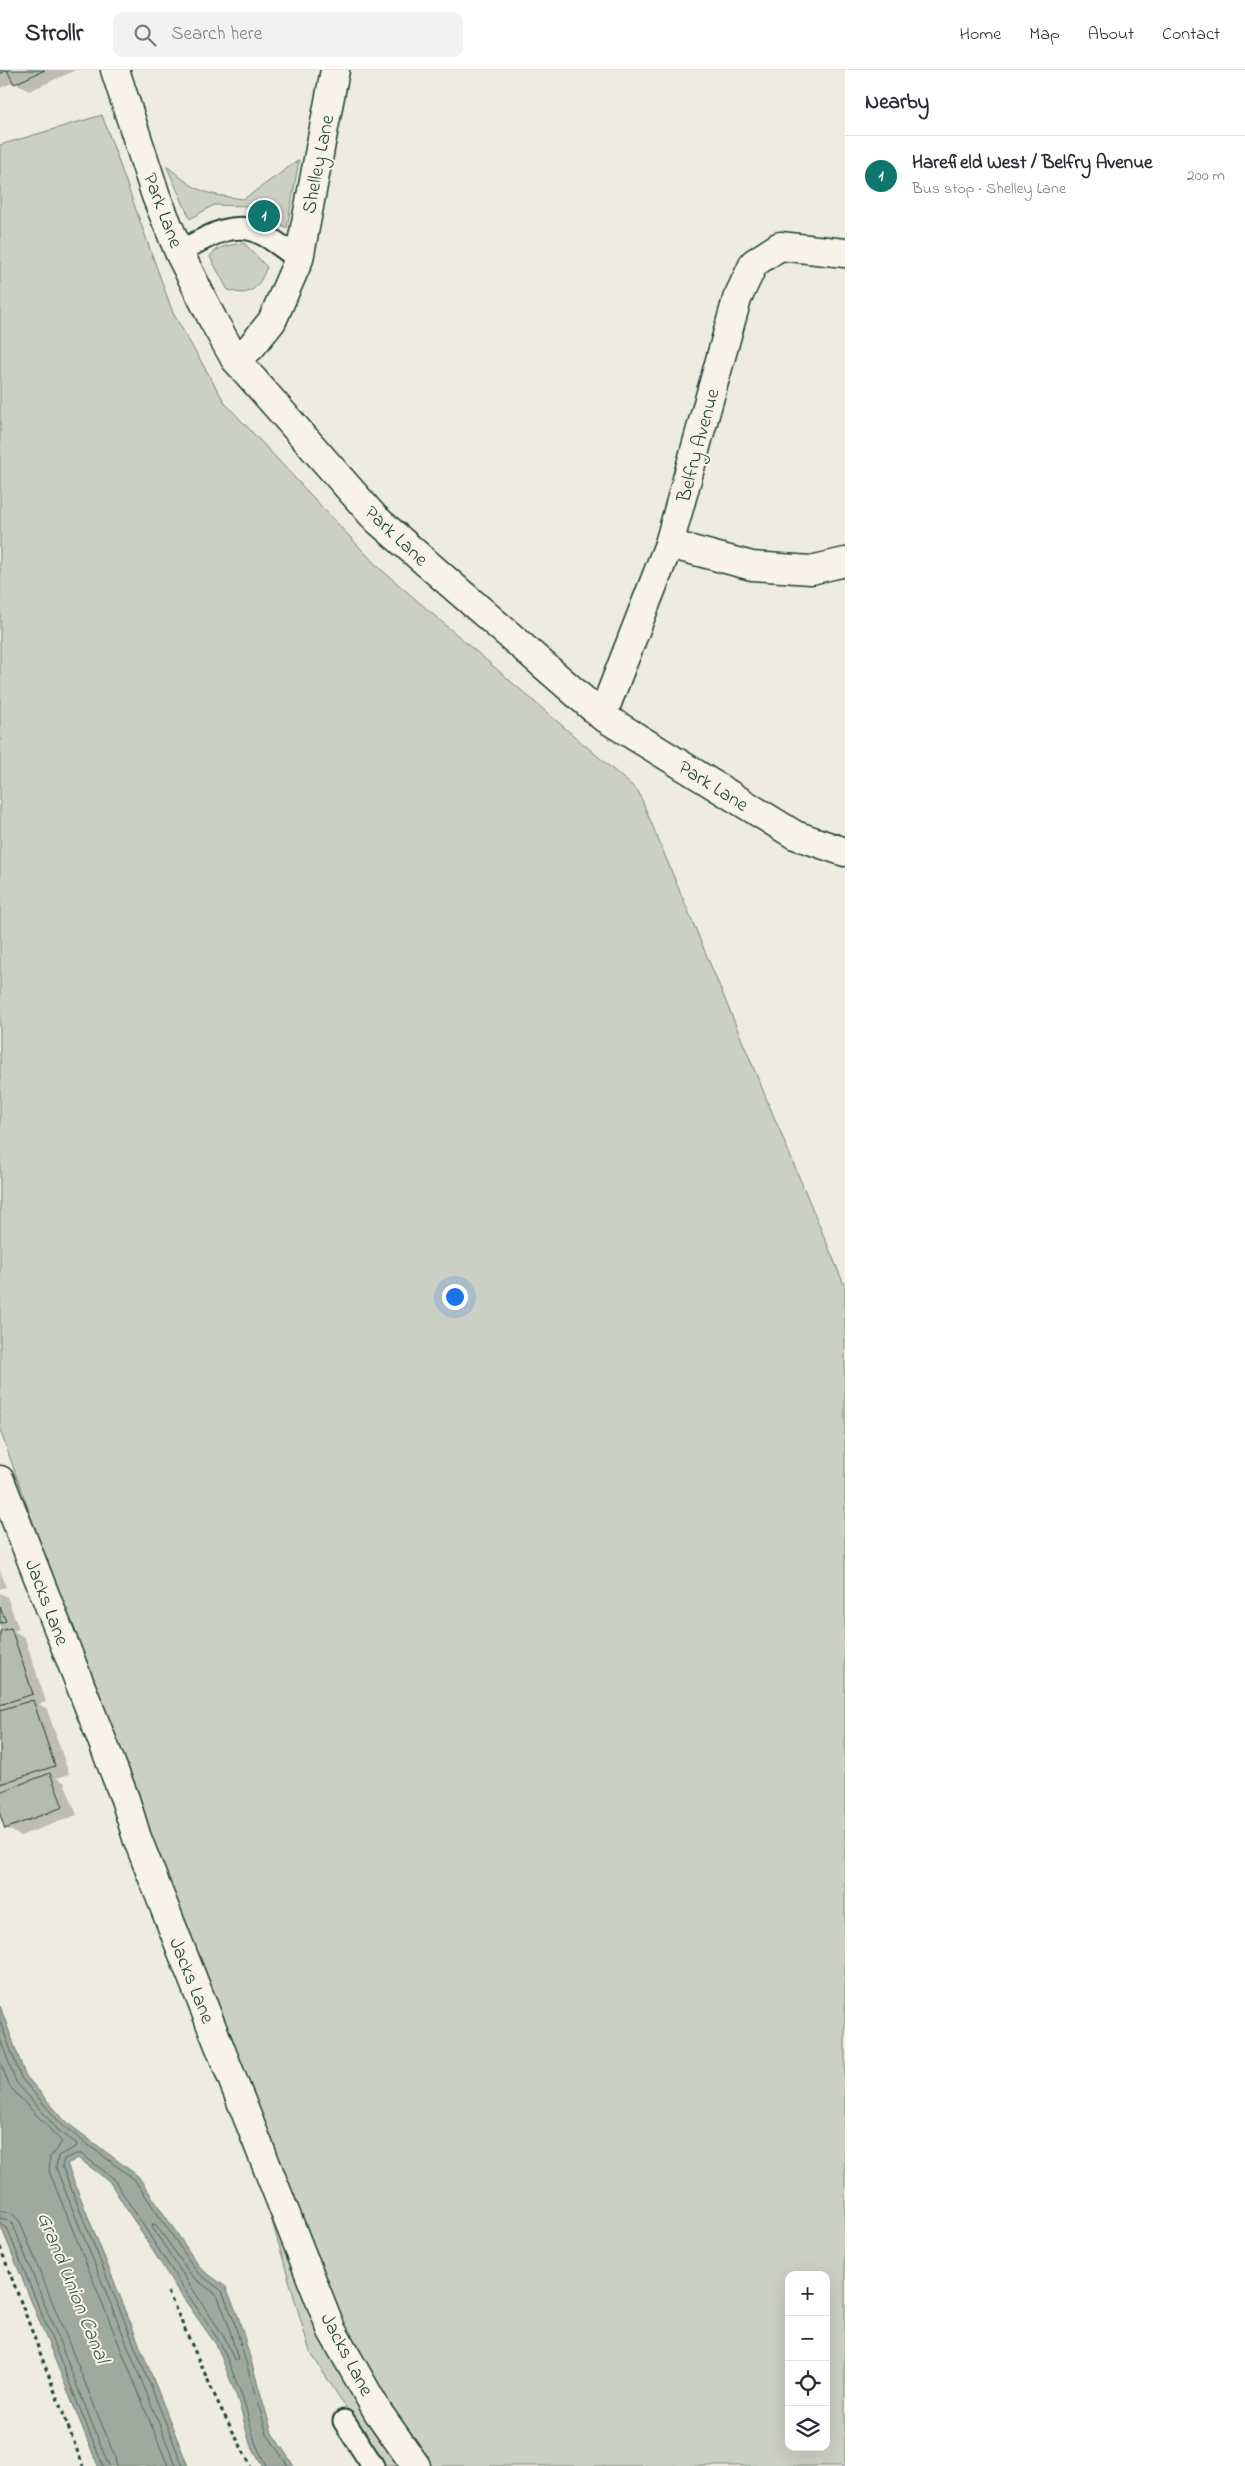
<!DOCTYPE html>
<html lang="en">
<head>
<meta charset="utf-8">
<style>
	body { margin:0; font-family:"Indie Flower",sans-serif; background:#f2f2f3; color:#2b2b33 }
	.controls { position:absolute; right:15px; bottom:15px; display:grid; overflow:hidden; border-radius:10px; box-shadow:0 5px 20px #0002 }
	.controls button { width:45px; height:45px; display:grid; place-items:center; padding:0; border:0; border-bottom:1px solid #e1e1e2; background:#fff; color:#2b2b33; font:25px sans-serif }
	.you { position:absolute; left:454px; top:1226px; width:18px; height:18px; margin:-12px; border:4px solid #fff; border-radius:50%; background:#1a73e8; box-shadow:0 0 0 8px #1a73e833 }
	.badge { display:grid; place-items:center; width:32px; height:32px; border-radius:50%; background:#0f766e; color:#fff; font-size:16px; font-weight:700 }
	.pin { position:absolute; translate:-50% -50%; border:2px solid #fff; box-shadow:0 1px 5px #0006 }
	.list { margin:0; padding:0; list-style:none }
	h2 { display:flex; justify-content:space-between; align-items:center; height:65px; margin:0; padding:0 20px; font-size:21px }
	h2 small { font-size:16px; font-weight:400; color:#7c7c81 }
	.list li { display:grid; grid-template-columns:32px 1fr auto; gap:15px; align-items:center; box-sizing:border-box; height:80px; padding:0 20px; border-top:1px solid #e1e1e2 }
	.list b { display:block; font-size:19px; white-space:nowrap }
	.list p { margin:0; font-size:16px; white-space:nowrap; color:#7c7c81 }
	.list em { font-size:16px; font-style:normal; color:#7c7c81 }
	.icon { flex:none; width:28px; height:28px; fill:none; stroke:currentColor; stroke-width:2; stroke-linecap:round; stroke-linejoin:round }
	.map { position:relative; flex:none; width:845px; height:2396px; overflow:hidden }
	header { display:flex; align-items:center; gap:30px; box-sizing:border-box; height:70px; padding:0 25px; background:#fff; border-bottom:1px solid #e1e1e2 }
	header strong { font-size:24px }
	nav { display:flex; gap:28px; margin-inline-start:auto; font-size:18px }
	.search { width:350px; height:45px; background:#f2f2f3; display:flex; align-items:center; gap:12px; box-sizing:border-box; padding:0 18px; border-radius:10px; color:#7c7c81; font-size:19px }
	main { display:flex }
	aside { flex:1; background:#fff }
	.map>svg:first-child { display:block }
</style>
</head>
<body>
<header>
<strong>Strollr</strong>
<div class="search"><svg class="icon" aria-label="search" viewBox="0 0 24 24"><circle cx="10" cy="10" r="6"/><path d="M15 15l6 6"/></svg>Search here</div>
<nav><a>Home</a><a>Map</a><a>About</a><a>Contact</a></nav>
</header>
<main>
<div class="map">
<svg width="845" height="2396" viewBox="0 0 845 2396">
	<rect width="100%" height="100%" fill="#eeece1"/>
	<filter id="ink" filterUnits="userSpaceOnUse"><feTurbulence type="fractalNoise" baseFrequency=".02" numOctaves="2"/><feDisplacementMap in="SourceGraphic" scale="10" xChannelSelector="R" yChannelSelector="G"/><feConvolveMatrix kernelMatrix="1 2 1 2 8 2 1 2 1" color-interpolation-filters="sRGB"/></filter>
	<g filter="url(#ink)">
		<g fill="#cccfc4" stroke="#76867c" fill-rule="evenodd">
			<path d="M102,45L173,243L225,333L377,496L638,721L845,1217V2396H384L310,2282L226,1993L0,1360V75ZM789,2205H826V2377H789Z"/>
			<path d="M299,90L287,158L248,136L214,135L190,149L166,95C196,122 204,124 244,129Z"/>
			<path d="M244,173L267,197C258,218 251,228 228,220L210,187C216,175 233,175 244,173Z"/>
		</g>
		<polygon fill="#9fa99f" stroke="#6c7e74" points="0,1936 25,2005 66,2052 138,2106 201,2199 226,2217 238,2246 272,2363 294,2396 262,2396 250,2374 238,2330 217,2276 177,2219 109,2111 78,2088 67,2094 188,2396 98,2396 0,2154"/>
		<g fill="#0003">
			<polygon points="0,0 74,0 74,1 29,21 14,12 0,18"/>
			<polygon points="0,1499 6,1517 0,1519"/>
			<polygon points="0,1523 7,1527 19,1559 14,1561 25,1568 46,1632 39,1634 47,1639 69,1704 56,1708 64,1712 77,1745 20,1766 6,1758 0,1741 0,1723 4,1721 0,1719"/>
		</g>
		<g fill="none" stroke-linecap="round" stroke-linejoin="round">
			<g stroke="#52685f" stroke-width="1">
				<polyline points="0,1951 21,2008 63,2056 134,2109 197,2202 222,2221 233,2248 267,2364 288,2396"/>
				<polyline points="0,1969 16,2012 58,2060 77,2074 76,2077 58,2086 56,2098 176,2396"/>
				<polyline points="0,1992 10,2017 62,2072 50,2087 49,2101 168,2396"/>
				<polyline points="0,2140 12,2143 20,2152 115,2387 116,2396"/>
				<polyline points="0,2148 8,2150 13,2155 109,2396"/>
				<polyline points="0,2154 7,2158 103,2396"/>
				<polygon points="153,2154 156,2155 192,2206 217,2225 227,2250 238,2290 234,2290 226,2270 152,2157"/>
				<polyline points="183,2396 62,2096 64,2089 76,2084 81,2084 113,2108 182,2216 221,2274 243,2328 255,2372 266,2396"/>
			</g>
		</g>
		<g fill="#b5bbb0" stroke="#1f3d34">
			<polygon points="0,0 45,0 14,14 7,0 0,4"/>
			<polygon points="0,1537 6,1551 0,1553"/>
			<polygon points="11,1558 33,1624 0,1635 0,1561"/>
			<polygon points="33,1630 55,1696 0,1714 0,1640"/>
			<polygon points="50,1703 63,1737 5,1759 0,1745 0,1722"/>
		</g>
		<g fill="none" stroke-linecap="round" stroke-linejoin="round">
			<defs>
				<g id="service">
					<path d="M179,182C204,169 232,149 260,163C274,169 286,181 299,189"/>
					<polyline points="344,2351 373,2396"/>
				</g>
				<g id="minor">
					<polyline points="115,0 156,126 179,182 213,250 235,289 375,448 602,646 795,765 845,782"/>
					<polyline points="235,289 251,277 272,251 299,189 335,0"/>
					<polyline points="669,474 752,496 811,500 845,492"/>
					<polyline points="602,646 669,474 737,229 754,193 780,176 845,183"/>
					<polyline points="0,1410 125,1729 137,1768 332,2261 378,2342 416,2396"/>
				</g>
			</defs>
			<use href="#service" stroke="#1f3d34" stroke-width="25"/>
			<use href="#minor" stroke="#1f3d34" stroke-width="31"/>
			<g stroke="#1f3d34" stroke-width="3" stroke-dasharray="4 4" stroke-linecap="butt">
				<polyline points="0,2177 83,2396"/>
				<polyline points="168,2222 220,2337 251,2396"/>
			</g>
			<use href="#service" stroke="#f7f3e8" stroke-width="21"/>
			<use href="#minor" stroke="#f7f3e8" stroke-width="28"/>
		</g>
	</g>
	<g text-anchor="middle" stroke-width="4" stroke-linejoin="round" paint-order="stroke">
		<g font-size="20" fill="#1f3d34" stroke="#f7f3e8">
			<text transform="translate(317 94) rotate(-79)" y="7">Shelley Lane</text>
			<text transform="translate(164 140) rotate(69)" y="7">Park Lane</text>
			<text transform="translate(697 375) rotate(-75)" y="7">Belfry Avenue</text>
			<text transform="translate(397 465) rotate(43)" y="7">Park Lane</text>
			<text transform="translate(714 715) rotate(32)" y="7">Park Lane</text>
			<text transform="translate(48 1532) rotate(69)" y="7">Jacks Lane</text>
			<text transform="translate(193 1910) rotate(68)" y="7">Jacks Lane</text>
			<text transform="translate(348 2284) rotate(62)" y="7">Jacks Lane</text>
		</g>
		<g font-size="21" font-style="italic" fill="#3f584f" stroke="#f7f3e8">
			<text transform="translate(74 2217) rotate(68)" y="7">Grand Union Canal</text>
		</g>
	</g>
</svg>
<div class="controls">
<button>+</button>
<button>−</button>
<button><svg class="icon" aria-label="locate" viewBox="0 0 24 24"><circle cx="12" cy="12" r="6"/><path d="M12 2v4M12 18v4M2 12h4M18 12h4"/></svg></button>
<button><svg class="icon" aria-label="layers" viewBox="0 0 24 24"><path d="M12 4l9 5-9 5-9-5zM3 14l9 5 9-5"/></svg></button>
</div>
<div class="you"></div>
<div class="pin badge" style="left:264px;top:146px">1</div>
</div>
<aside>
<h2>Nearby<small></small></h2>
<ul class="list">
<li><span class="badge">1</span><div><b>Harefield West / Belfry Avenue</b><p>Bus stop · Shelley Lane</p></div><em>200 m</em></li>
</ul>
</aside>
</main>
</body>
</html>
